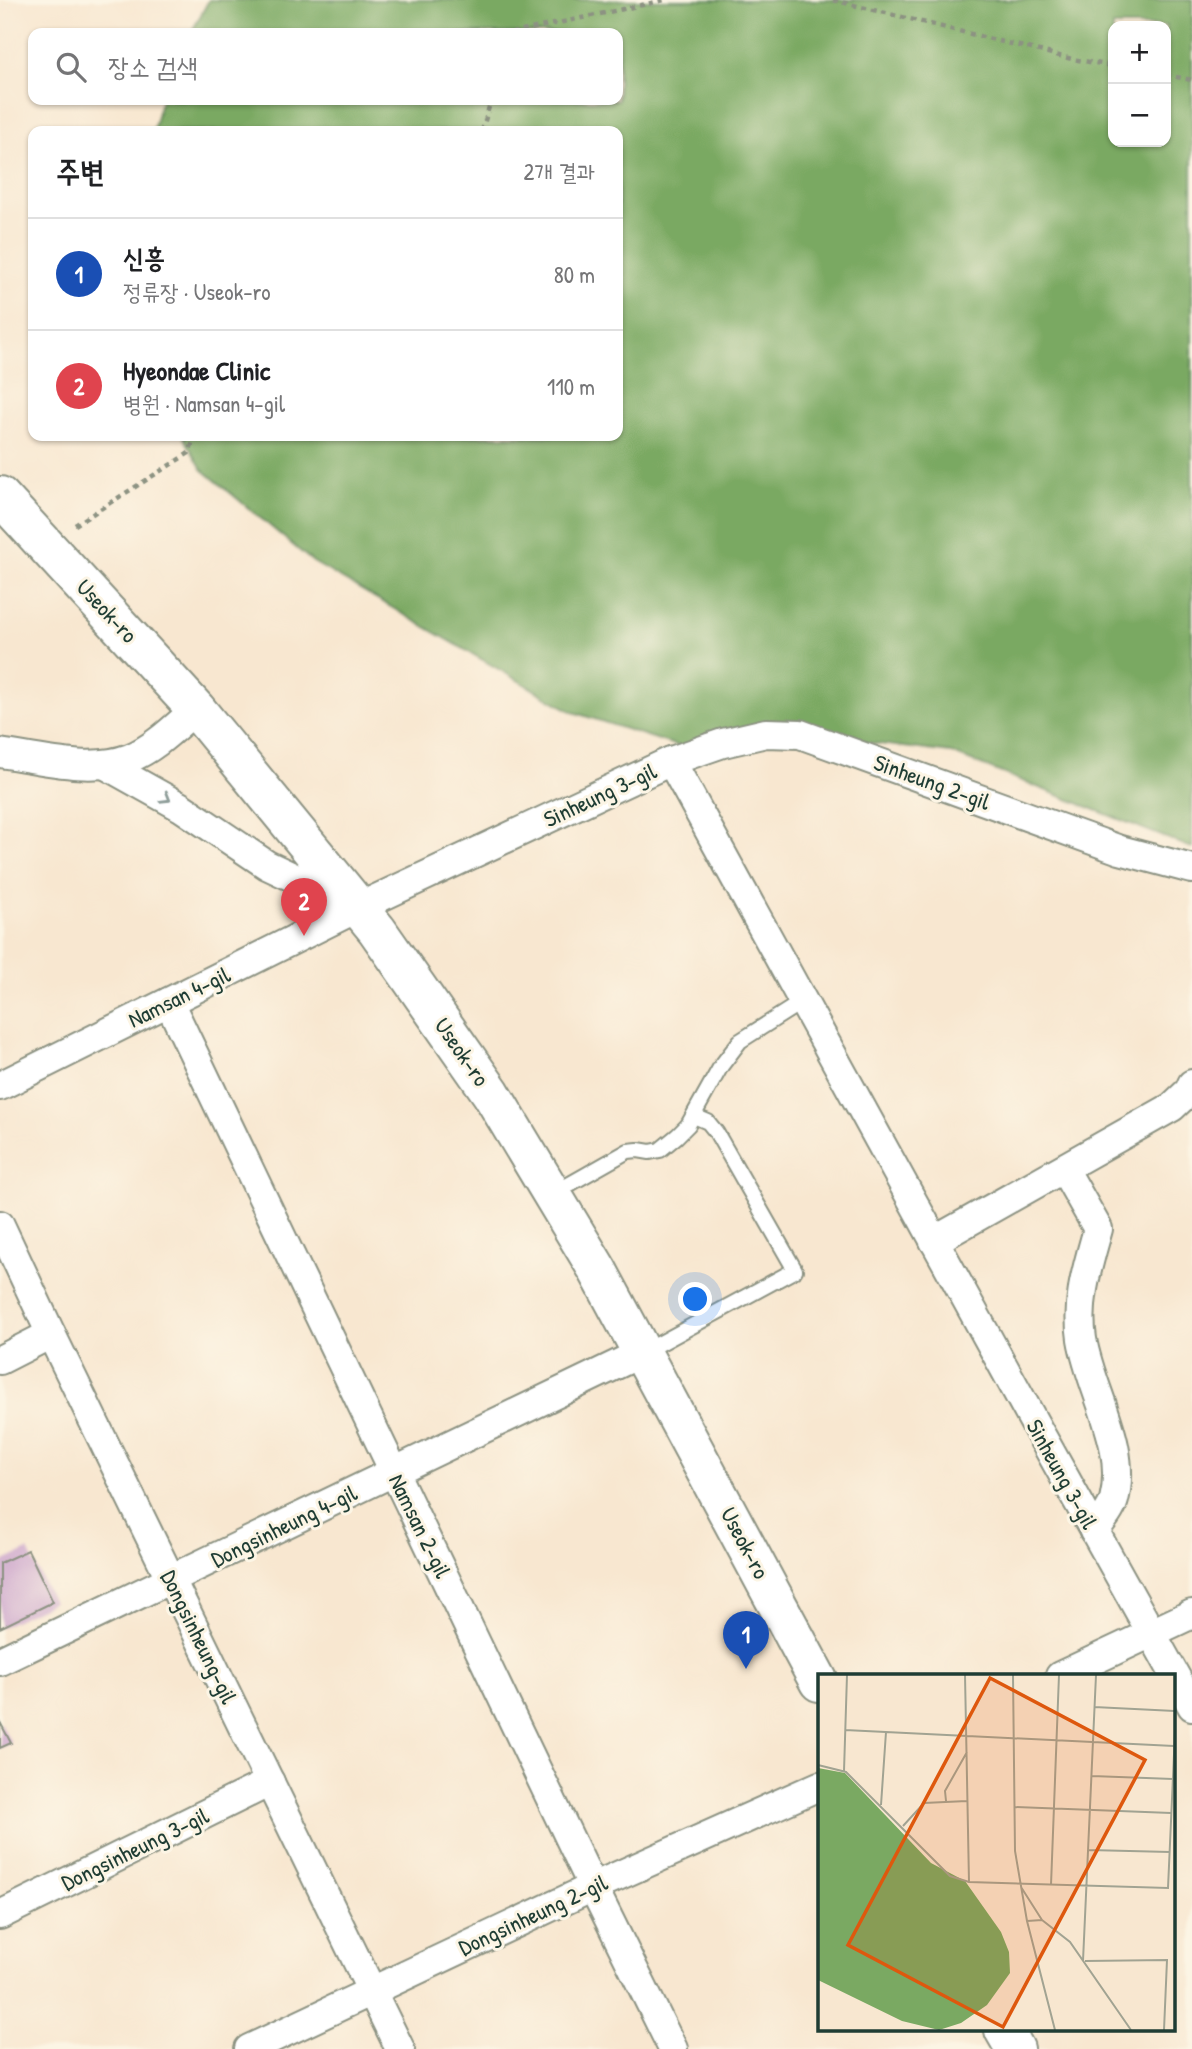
<!DOCTYPE html>
<html lang="ko">
<head>
<meta charset="utf-8">
<style>
	body { margin:0; font-family:"Patrick Hand","Poor Story",sans-serif; background:#f2f2f2; color:#202124 }
	.controls { position:absolute; right:21px; top:21px; display:grid; overflow:hidden; border-radius:14px; box-shadow:0 2px 5px #0004 }
	.controls button { width:63px; height:63px; display:grid; place-items:center; padding:0; border:0; border-bottom:2px solid #e0e0e0; background:#fff; color:#202124; font:35px sans-serif }
	.you { position:absolute; left:696px; top:1300px; width:24px; height:24px; margin:-18px; border:5px solid #fff; border-radius:50%; background:#1a73e8; box-shadow:0 0 0 10px #1a73e833 }
	.badge { display:grid; place-items:center; width:46px; height:46px; border-radius:50%; background:#2563eb; color:#fff; font-size:23px; font-weight:700 }
	.pin { position:absolute; translate:-50% -58px; filter:drop-shadow(0 2px 4px #0008) }
	.pin::after { content:''; position:absolute; top:37px; width:24px; height:21px; background:inherit; clip-path:polygon(0 0,100% 0,50% 100%) }
	.list { margin:0; padding:0; list-style:none }
	h2 { display:flex; justify-content:space-between; align-items:center; height:91px; margin:0; padding:0 28px; font-size:30px }
	h2 small { font-size:23px; font-weight:400; color:#757577 }
	.list li { display:grid; grid-template-columns:46px 1fr auto; gap:21px; align-items:center; box-sizing:border-box; height:112px; padding:0 28px; border-top:2px solid #e0e0e0 }
	.list b { display:block; font-size:26px; white-space:nowrap }
	.list p { margin:0; font-size:23px; white-space:nowrap; color:#757577 }
	.list em { font-size:23px; font-style:normal; color:#757577 }
	.icon { flex:none; width:38px; height:38px; fill:none; stroke:currentColor; stroke-width:2; stroke-linecap:round; stroke-linejoin:round }
	.map { position:relative; flex:none; width:1192px; height:2049px; overflow:hidden }
	.search { position:absolute; background:#fff; box-shadow:0 2px 5px #0004; left:28px; top:28px; width:595px; height:77px; display:flex; align-items:center; gap:18px; box-sizing:border-box; padding:0 24px; border-radius:14px; color:#757577; font-size:26px }
	.panel { position:absolute; background:#fff; box-shadow:0 2px 5px #0004; left:28px; top:126px; width:595px; height:315px; border-radius:14px }
	.map>svg:first-child { display:block }
</style>
</head>
<body>
<div class="map">
<svg width="1192" height="2049" viewBox="0 0 1192 2049">
	<rect width="100%" height="100%" fill="#fcf5e5"/>
	<filter id="ink" filterUnits="userSpaceOnUse"><feTurbulence type="fractalNoise" baseFrequency=".0143" numOctaves="2"/><feDisplacementMap in="SourceGraphic" scale="14" xChannelSelector="R" yChannelSelector="G"/><feConvolveMatrix kernelMatrix="1 2 1 2 8 2 1 2 1" color-interpolation-filters="sRGB"/></filter>
	<filter id="wash" filterUnits="userSpaceOnUse"><feTurbulence type="fractalNoise" baseFrequency=".00686" numOctaves="4" result="noise"/><feDisplacementMap in="SourceGraphic" scale="28" xChannelSelector="R" yChannelSelector="G"/><feGaussianBlur stdDeviation="1.57" result="paint"/><feColorMatrix in="noise" values="0 0 0 0 0 0 0 0 0 0 0 0 0 0 0 0 0 1.4 0 .05"/><feComposite in="paint" operator="in"/></filter>
	<g filter="url(#wash)">
		<rect width="100%" height="100%" fill="#f8e7d0"/>
		<path fill="#7aa962" stroke="#4c734b" stroke-width="2" fill-rule="evenodd" d="M209,0H1192V848L951,753L800,734L696,752L573,712L313,562L202,469L183,436H618V131H153L161,100H618V33H191ZM1113,26H1166V142H1113Z"/>
		<g id="blocks">
			<g fill="#caa2cb">
				<polygon points="28,1550 53,1602 0,1628 0,1563"/>
				<polygon points="0,1722 11,1743 0,1748"/>
			</g>
		</g>
	</g>
	<g filter="url(#ink)">
		<use href="#blocks" fill-opacity="0" stroke="#8c9282" stroke-width="2"/>
		<g fill="none" stroke-linecap="round" stroke-linejoin="round">
			<defs>
				<g id="service">
					<polyline points="554,1193 628,1151 638,1150 650,1152 660,1150 677,1136 688,1125 721,1066 740,1041 803,1001"/>
					<polyline points="644,1352 795,1270 716,1132 708,1122 694,1116"/>
				</g>
				<g id="minor">
					<path d="M0,753C40,759 92,773 130,758C155,748 176,726 196,709"/>
					<polyline points="671,761 723,743 766,733 800,734 1120,850 1192,869"/>
					<polyline points="106,765 181,807 267,865 352,905"/>
					<polyline points="169,1002 593,1887 673,2049"/>
					<polyline points="0,1086 357,908 671,761 1041,1435 1192,1706"/>
					<path d="M1064,1169L1098,1229C1088,1265 1076,1301 1082,1339C1091,1392 1128,1445 1114,1500C1111,1511 1101,1522 1094,1531"/>
					<polyline points="0,1225 51,1334 400,2049"/>
					<polyline points="934,1241 1172,1107 1189,1091 1192,1084"/>
					<polyline points="0,1360 51,1334"/>
					<polyline points="0,1661 643,1352"/>
					<polyline points="1060,1676 1192,1614"/>
					<polyline points="0,1915 270,1782"/>
					<polyline points="249,2049 593,1887 819,1786"/>
				</g>
				<g id="primary">
					<polyline points="0,496 196,709 377,930 491,1093 597,1269 819,1682"/>
					<polyline points="1004,2030 1015,2049"/>
				</g>
			</defs>
			<use href="#service" stroke="#8c9282" stroke-width="18"/>
			<use href="#minor" stroke="#8c9282" stroke-width="32"/>
			<use href="#primary" stroke="#8c9282" stroke-width="42"/>
			<g stroke="#8c9282" stroke-width="4.5" stroke-dasharray="5 5" stroke-linecap="butt">
				<polyline points="833,0 1072,59 1113,66"/>
				<polyline points="512,33 665,0"/>
				<polyline points="1166,75 1192,80"/>
				<polyline points="482,131 491,100"/>
				<polyline points="75,525 189,453 195,436"/>
			</g>
			<use href="#service" stroke="#fff" stroke-width="14"/>
			<use href="#minor" stroke="#fff" stroke-width="28"/>
			<use href="#primary" stroke="#fff" stroke-width="38"/>
		</g>
		<defs><path id="oneway-chevron" d="M-2-3.5L2.5 0L-2 3.5" fill="none" stroke-width="1.6" stroke-linecap="round" stroke-linejoin="round" transform="scale(1.75)"/></defs>
		<use stroke="#8f9e9a" href="#oneway-chevron" transform="translate(166 798) rotate(31)"/>
	</g>
	<g text-anchor="middle" stroke-width="6" stroke-linejoin="round" paint-order="stroke">
		<g font-size="23" fill="#1f3d34" stroke="#fcf5e5">
			<text transform="translate(107 611) rotate(47)" y="8">Useok-ro</text>
			<text transform="translate(932 782) rotate(20)" y="8">Sinheung 2-gil</text>
			<text transform="translate(600 795) rotate(-25)" y="8">Sinheung 3-gil</text>
			<text transform="translate(179 997) rotate(-26)" y="8">Namsan 4-gil</text>
			<text transform="translate(462 1052) rotate(55)" y="8">Useok-ro</text>
			<text transform="translate(1062 1474) rotate(61)" y="8">Sinheung 3-gil</text>
			<text transform="translate(284 1526) rotate(-26)" y="8">Dongsinheung 4-gil</text>
			<text transform="translate(420 1526) rotate(64)" y="8">Namsan 2-gil</text>
			<text transform="translate(745 1543) rotate(62)" y="8">Useok-ro</text>
			<text transform="translate(199 1637) rotate(64)" y="8">Dongsinheung-gil</text>
			<text transform="translate(135 1849) rotate(-26)" y="8">Dongsinheung 3-gil</text>
			<text transform="translate(533 1915) rotate(-25)" y="8">Dongsinheung 2-gil</text>
		</g>
	</g>
	<g transform="translate(818 1674)">
		<rect width="357" height="357" fill="#f8e7d0"/>
		<path d="M0,94L27,99L113,189L147,207L183,258L191,278L192,299L169,331L143,349L121,356L84,347L0,306Z" fill="#7aa962"/>
		<path fill="none" stroke="#a1a392" stroke-width="2" d="M147,1L151,208L350,214L357,58M195,1L197,177L209,247L237,356M276,33L357,37M27,56L356,72M0,91L28,98L132,202L151,208M26,97L29,1M274,102L355,105M128,127L127,117L149,78M63,131L68,58M196,133L353,139M85,152L106,129L149,127M271,176L352,178M233,211L241,1M203,213L224,246M209,247L224,246L252,268L313,356M265,287L278,1M267,287L349,286L346,356"/>
		<path fill="#de580e" fill-opacity="0.15" stroke="#de580e" stroke-width="3.5" d="M172,4L327,86L185,353L30,271Z"/>
		<rect width="357" height="357" fill="none" stroke="#1f3d34" stroke-width="3.5"/>
	</g>
</svg>
<div class="controls">
<button>+</button>
<button>−</button>
</div>
<div class="you"></div>
<div class="pin badge" style="left:746px;top:1669px;background:#1a4fb4">1</div>
<div class="pin badge" style="left:304px;top:936px;background:#e0444e">2</div>
<div class="search"><svg class="icon" aria-label="search" viewBox="0 0 24 24"><circle cx="10" cy="10" r="6"/><path d="M15 15l6 6"/></svg>장소 검색</div>
<section class="panel">
<h2>주변<small>2개 결과</small></h2>
<ul class="list">
<li><span class="badge" style="background:#1a4fb4">1</span><div><b>신흥</b><p>정류장 · Useok-ro</p></div><em>80 m</em></li>
<li><span class="badge" style="background:#e0444e">2</span><div><b>Hyeondae Clinic</b><p>병원 · Namsan 4-gil</p></div><em>110 m</em></li>
</ul>
</section>
</div>
</body>
</html>
